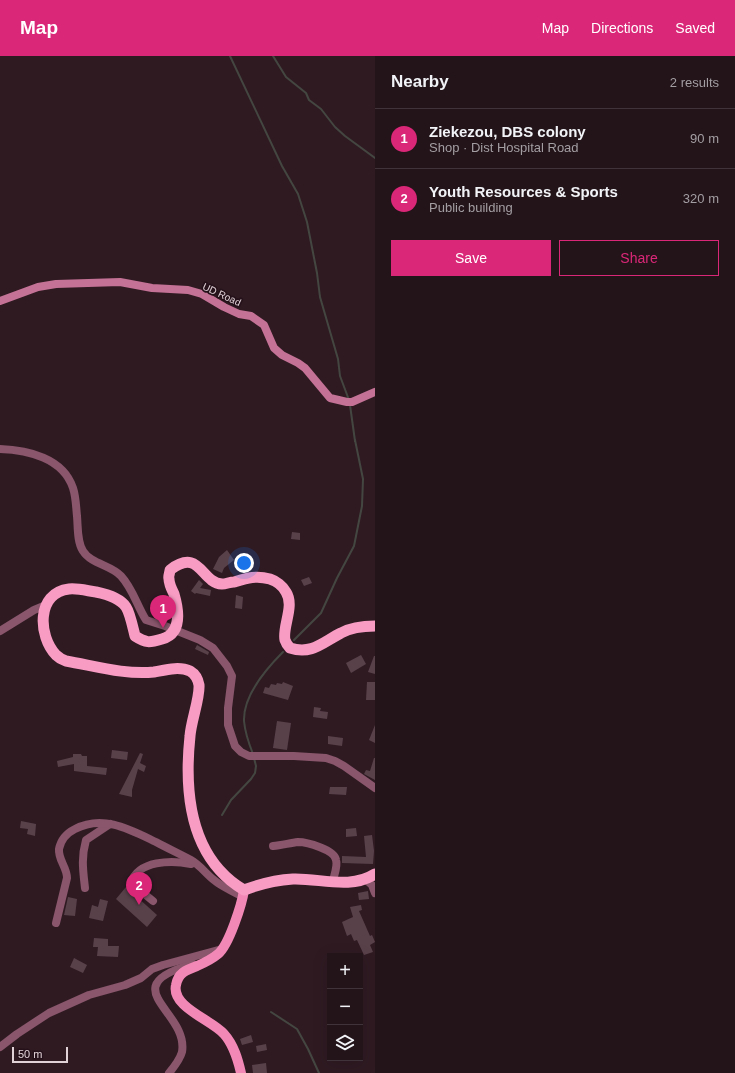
<!DOCTYPE html>
<html lang="en">
<head>
<meta charset="utf-8">
<style>
	body { margin:0; font-family:Arial,sans-serif; background:#2f2127; color:#f1f3f6 }
	.controls { position:absolute; right:12px; bottom:12px; display:grid; overflow:hidden; border-radius:0px; box-shadow:0 4px 16px #0002 }
	.controls button { width:36px; height:36px; display:grid; place-items:center; padding:0; border:0; border-bottom:1px solid #403339; background:#23141a; color:#f1f3f6; font:20px sans-serif }
	.scale { position:absolute; left:12px; bottom:10px; width:56px; box-sizing:border-box; padding-left:4px; border:2px solid #e1d2d8; border-top:0; font-size:11px; line-height:14px; white-space:nowrap; color:#e1d2d8; -webkit-text-stroke:3px #251119; paint-order:stroke }
	.you { position:absolute; left:244px; top:507px; width:14px; height:14px; margin:-10px; border:3px solid #fff; border-radius:50%; background:#1a73e8; box-shadow:0 0 0 6px #1a73e833 }
	.badge { display:grid; place-items:center; width:26px; height:26px; border-radius:50%; background:#db2777; color:#fff; font-size:13px; font-weight:700 }
	.pin { position:absolute; translate:-50% -33px; filter:drop-shadow(0 1px 2px #0008) }
	.pin::after { content:''; position:absolute; top:21px; width:14px; height:12px; background:inherit; clip-path:polygon(0 0,100% 0,50% 100%) }
	.list { margin:0; padding:0; list-style:none }
	h2 { display:flex; justify-content:space-between; align-items:center; height:52px; margin:0; padding:0 16px; font-size:17px }
	h2 small { font-size:13px; font-weight:400; color:#a39ea2 }
	.list li { display:grid; grid-template-columns:26px 1fr auto; gap:12px; align-items:center; box-sizing:border-box; height:60px; padding:0 16px; border-top:1px solid #403339 }
	.list b { display:block; font-size:15px; white-space:nowrap }
	.list p { margin:0; font-size:13px; white-space:nowrap; color:#a39ea2 }
	.list em { font-size:13px; font-style:normal; color:#a39ea2 }
	.actions { display:flex; gap:8px; padding:12px 16px }
	.actions a { flex:1; padding:9px 0; border:1px solid #db2777; border-radius:0px; text-align:center; font-size:14px; color:#db2777 }
	.actions .main { background:#db2777; color:#fff }
	.icon { flex:none; width:22px; height:22px; fill:none; stroke:currentColor; stroke-width:2; stroke-linecap:round; stroke-linejoin:round }
	.map { position:relative; flex:none; width:375px; height:1017px; overflow:hidden }
	header { display:flex; align-items:center; gap:24px; box-sizing:border-box; height:56px; padding:0 20px; background:#db2777; color:#fff }
	header strong { font-size:19px }
	nav { display:flex; gap:22px; margin-inline-start:auto; font-size:14px }
	main { display:flex }
	aside { flex:1; background:#23141a }
	.map>svg:first-child { display:block }
</style>
</head>
<body>
<header>
<strong>Map</strong>
<nav><a>Map</a><a>Directions</a><a>Saved</a></nav>
</header>
<main>
<div class="map">
<svg width="375" height="1017" viewBox="0 0 375 1017">
	<rect width="100%" height="100%" fill="#2f1a22"/>
	<g fill="none" stroke-linecap="round" stroke-linejoin="round">
		<g stroke="#444741" stroke-width="2">
			<polyline points="230,0 282,110 298,138 307,166 317,217 320,241 338,303 340,320 349,344"/>
			<polyline points="273,0 286,21 306,37 309,44 321,53 335,71 345,80 375,102"/>
			<polyline points="350,349 355,385"/>
			<polyline points="294,584 321,557 337,522 354,490 362,450 363,423 355,384"/>
			<path d="M253,698C249,688 245,676 244,665C243,639 266,613 283,596"/>
			<polyline points="222,759 231,744 251,723 255,717 256,710 254,702"/>
			<polyline points="271,956 297,973 308,993 319,1017"/>
		</g>
	</g>
	<g fill="#59414a">
		<polygon points="292,476 300,477 300,484 291,483"/>
		<polygon points="227,494 234,504 224,512 222,517 213,513 219,501"/>
		<polygon points="309,521 312,527 304,530 301,524"/>
		<polygon points="199,524 203,528 200,532 211,534 210,540 196,537 195,538 191,535"/>
		<polygon points="236,539 243,541 242,553 235,552"/>
		<polygon points="197,589 209,596 208,599 195,593"/>
		<polygon points="361,599 366,608 351,617 346,607"/>
		<polygon points="374,600 375,600 375,618 368,616"/>
		<polygon points="283,626 293,630 288,644 263,637 265,631 269,632 271,628 276,629 277,627 282,628"/>
		<polygon points="367,626 375,626 375,644 366,644"/>
		<polygon points="314,651 321,652 320,655 328,656 327,663 313,661"/>
		<polygon points="277,665 291,667 287,694 273,692"/>
		<polygon points="375,669 375,687 369,684"/>
		<polygon points="328,680 343,682 342,690 328,688"/>
		<polygon points="112,694 128,696 127,704 111,702"/>
		<polygon points="140,697 143,698 140,707 146,710 144,716 138,713 132,734 132,741 119,738"/>
		<polygon points="73,698 81,698 82,700 87,700 87,710 107,712 106,719 74,715 74,708 58,711 57,705 73,701"/>
		<polygon points="374,702 375,702 375,724 364,718 366,714 370,715"/>
		<polygon points="330,731 347,731 346,739 329,738"/>
		<polygon points="21,765 36,768 35,780 27,778 28,773 20,772"/>
		<polygon points="356,772 357,780 346,781 346,773"/>
		<polygon points="372,779 374,795 373,808 342,807 342,800 366,801 364,780"/>
		<polygon points="126,831 157,859 147,871 116,843"/>
		<polygon points="368,835 369,843 359,844 358,837"/>
		<polygon points="68,841 77,843 75,860 64,859"/>
		<polygon points="100,843 108,845 103,865 89,862 92,849 98,851"/>
		<polygon points="361,849 362,854 359,855 370,880 372,879 375,886 370,889 373,896 364,899 357,884 354,885 351,878 347,880 342,866 353,861 350,851"/>
		<polygon points="94,882 108,883 108,890 119,890 118,901 97,900 98,891 93,891"/>
		<polygon points="74,902 87,909 83,917 70,911"/>
		<polygon points="251,979 253,986 242,989 240,983"/>
		<polygon points="266,988 267,994 257,996 256,990"/>
		<polygon points="266,1007 267,1017 253,1017 252,1009"/>
	</g>
	<g fill="none" stroke-linecap="round" stroke-linejoin="round">
		<g stroke="#89566b" stroke-width="8">
			<polyline points="0,575 34,554 46,549"/>
			<path d="M273,790C282,789 290,787 298,786C307,786 335,794 336,804C338,810 334,819 333,825"/>
			<polyline points="366,824 372,829 375,837"/>
			<path d="M85,832C83,814 81,802 86,784L110,768"/>
			<path d="M153,845L131,827C138,804 172,804 191,808"/>
			<path d="M56,867L67,822C67,811 58,804 59,793C61,783 67,777 75,773C103,758 131,774 156,786C167,792 180,798 191,804C200,809 206,818 214,824C222,831 233,835 243,841"/>
			<polyline points="0,991 17,978 49,957 89,939 125,929 141,922 152,913 163,909 222,893"/>
			<path d="M169,1017C174,1011 180,1003 182,996C189,955 111,931 193,908"/>
		</g>
		<path stroke="#89566b" stroke-width="8" d="M0,393C28,394 63,402 73,432C76,441 76,451 77,460C78,471 77,486 83,495C91,508 111,509 121,520C133,533 137,550 146,564L165,570L200,584L213,592L227,610L232,620L228,652V669L235,690L241,696L249,700H294L326,702L335,705L344,710L375,732"/>
		<polyline stroke="#c47295" stroke-width="8" points="0,245 38,231 56,228 120,226 152,232 188,234 202,238 224,251 239,258 251,260 264,269 274,292 282,299 298,307 305,312 330,342 347,346 352,346 375,336"/>
		<path stroke="#f288b6" stroke-width="10" d="M241,1017C238,1004 234,989 224,978C212,964 171,951 176,929C178,917 186,914 197,910C204,907 212,903 218,898C229,889 242,848 244,834"/>
		<path stroke="#f89cc3" stroke-width="11" d="M375,570C364,570 352,571 341,577C323,586 312,599 290,592C288,590 286,587 285,584C282,571 295,550 286,536C283,530 276,525 270,523C256,519 247,522 234,526C230,526 226,528 222,528C201,527 200,491 170,514C170,517 168,520 169,523C169,528 172,534 174,538C179,555 182,577 162,583C149,587 146,587 135,580C133,572 130,557 126,551C120,542 106,538 96,536C88,535 78,532 69,533C36,537 38,580 56,599C59,602 63,604 66,605C95,610 125,619 154,616C165,614 179,610 190,615C195,618 198,623 199,629C200,642 191,665 190,680C184,737 190,802 244,834C260,828 276,824 293,823C320,822 350,834 375,818"/>
	</g>
	<g text-anchor="middle" stroke-width="3.5" stroke-linejoin="round" paint-order="stroke">
		<g font-size="10" fill="#e1d2d8" stroke="#251119">
			<text transform="translate(222 238) rotate(25)" y="4">UD Road</text>
		</g>
	</g>
</svg>
<div class="controls">
<button>+</button>
<button>−</button>
<button><svg class="icon" aria-label="layers" viewBox="0 0 24 24"><path d="M12 4l9 5-9 5-9-5zM3 14l9 5 9-5"/></svg></button>
</div>
<div class="scale">50 m</div>
<div class="you"></div>
<div class="pin badge" style="left:163px;top:572px">1</div>
<div class="pin badge" style="left:139px;top:849px">2</div>
</div>
<aside>
<h2>Nearby<small>2 results</small></h2>
<ul class="list">
<li><span class="badge">1</span><div><b>Ziekezou, DBS colony</b><p>Shop · Dist Hospital Road</p></div><em>90 m</em></li>
<li><span class="badge">2</span><div><b>Youth Resources &amp; Sports</b><p>Public building</p></div><em>320 m</em></li>
</ul>
<div class="actions"><a class="main">Save</a><a>Share</a></div>
</aside>
</main>
</body>
</html>
